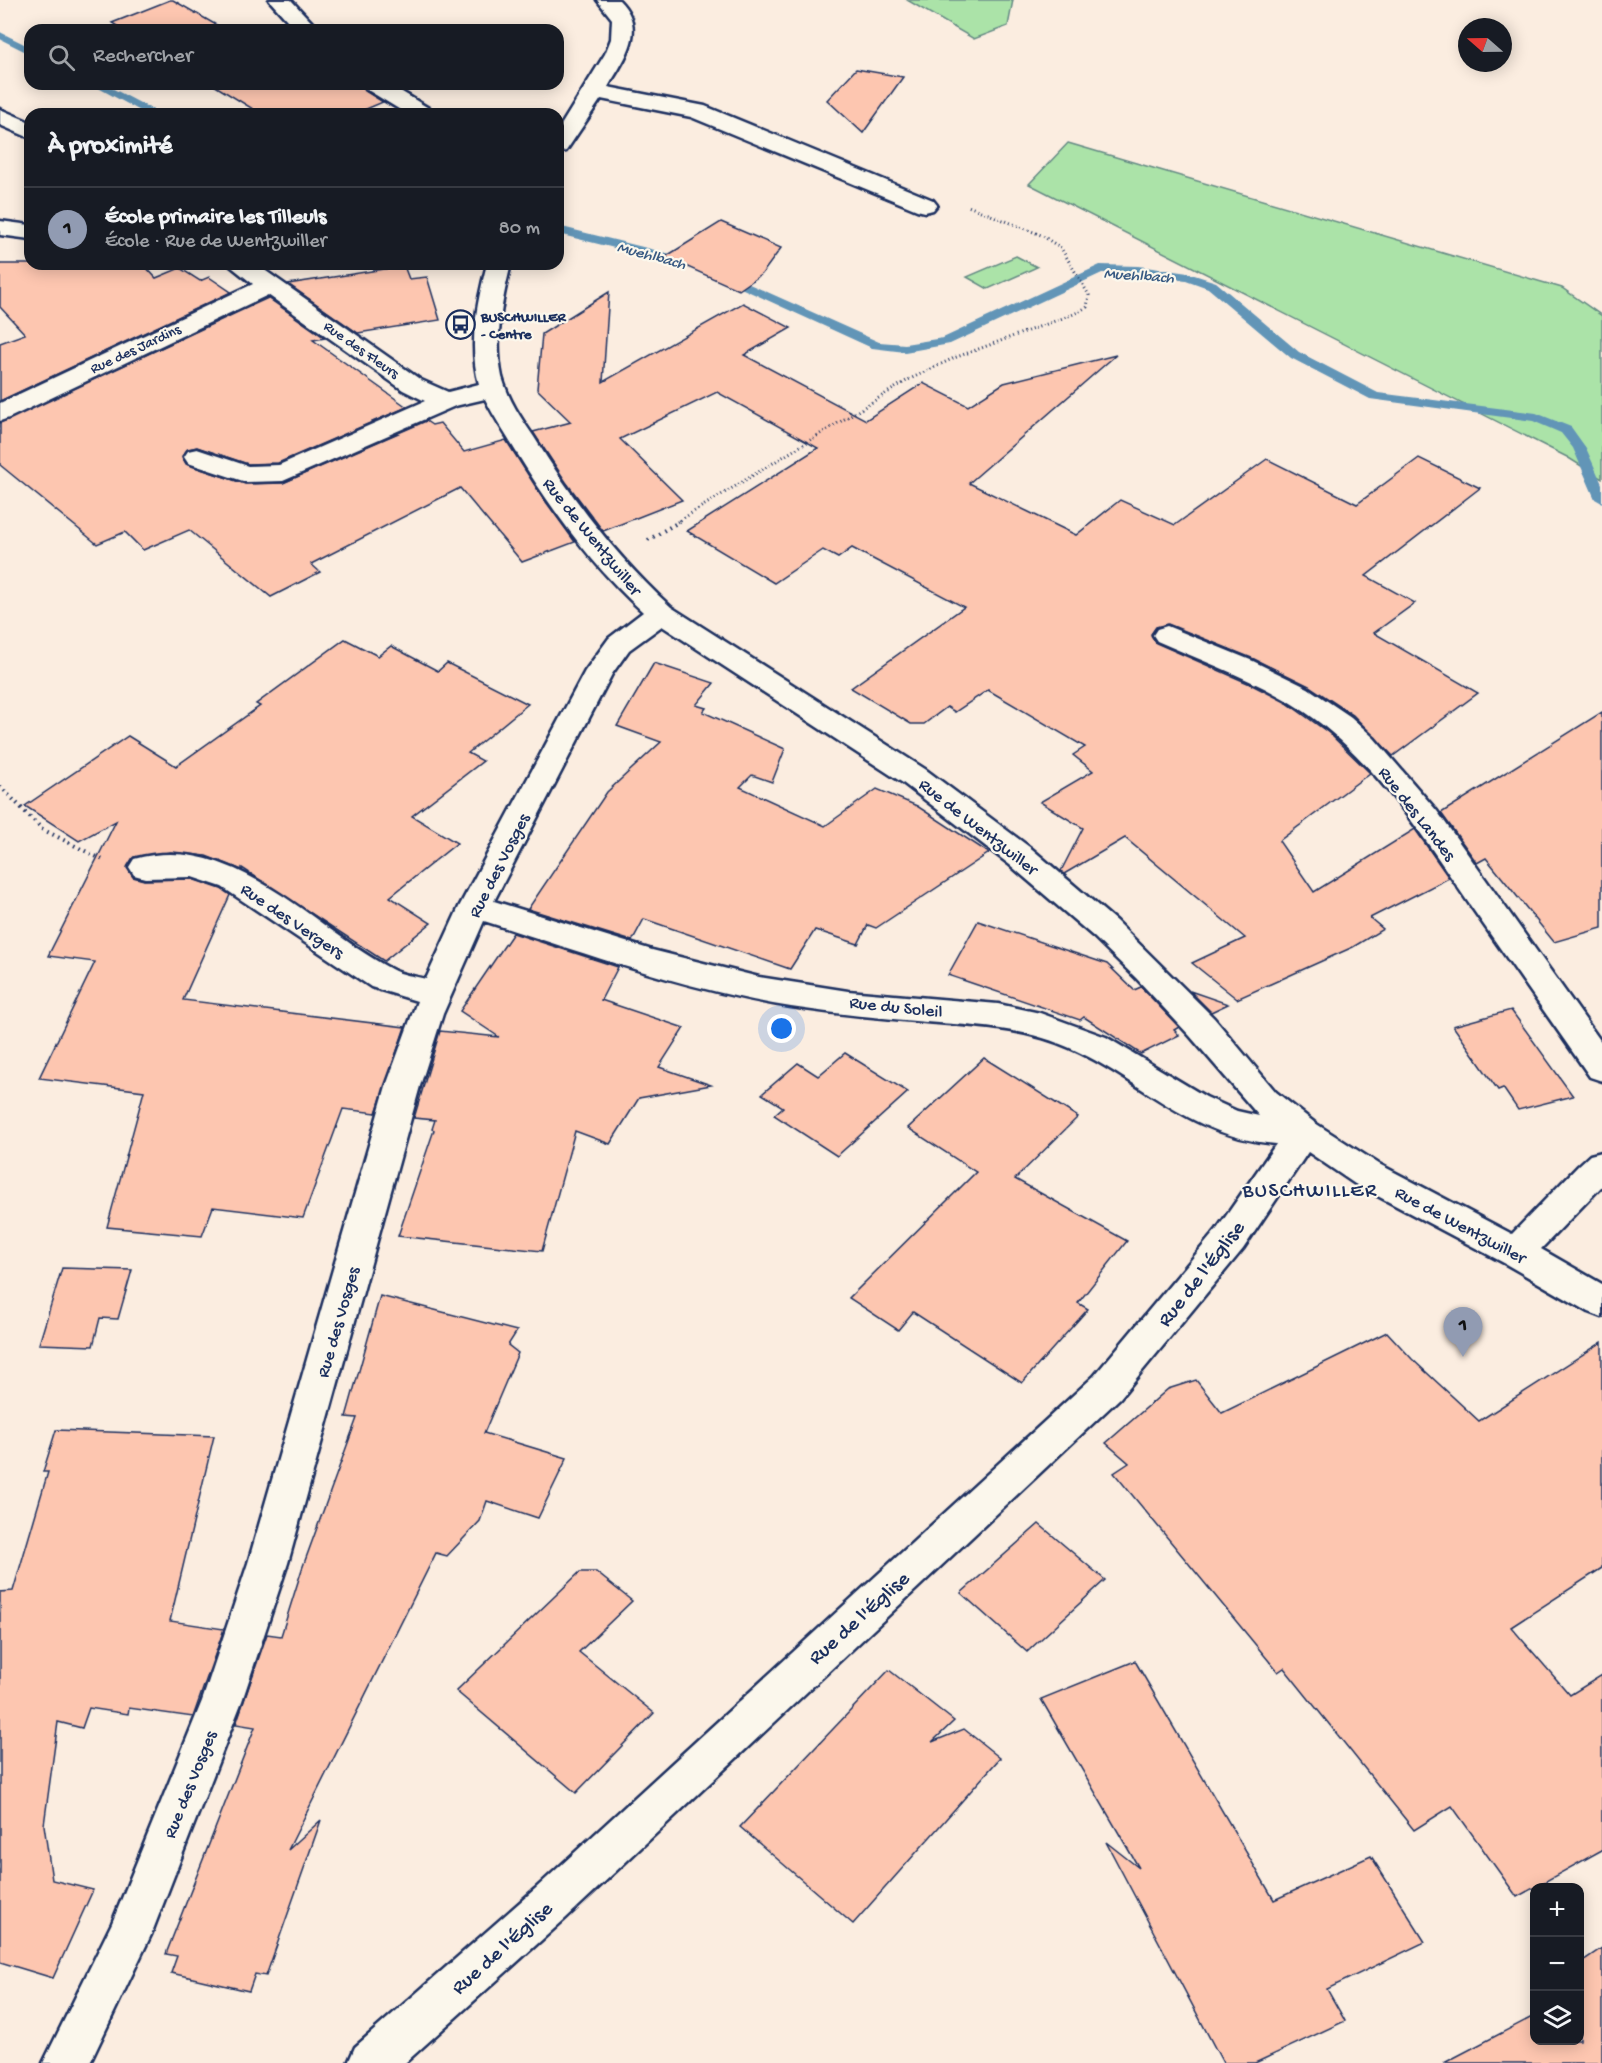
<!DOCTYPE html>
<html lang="fr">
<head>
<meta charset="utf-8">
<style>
	body { margin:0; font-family:"Gochi Hand",sans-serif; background:#242831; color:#f1f3f6 }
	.controls { position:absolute; right:18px; bottom:18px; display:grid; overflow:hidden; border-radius:12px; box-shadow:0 3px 15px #0003 }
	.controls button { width:54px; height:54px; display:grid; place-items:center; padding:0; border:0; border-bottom:2px solid #363941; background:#171b24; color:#f1f3f6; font:30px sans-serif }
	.compass { position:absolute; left:1458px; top:18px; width:54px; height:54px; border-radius:50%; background:#171b24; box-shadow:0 3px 15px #0003; rotate:290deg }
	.you { position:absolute; left:782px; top:1029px; width:21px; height:21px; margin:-15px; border:4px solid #fff; border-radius:50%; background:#1a73e8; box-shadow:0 0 0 9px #1a73e833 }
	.badge { display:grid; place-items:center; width:39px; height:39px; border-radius:50%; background:#919bb2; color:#111; font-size:20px; font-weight:700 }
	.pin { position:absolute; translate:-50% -50px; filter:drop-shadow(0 2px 3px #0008) }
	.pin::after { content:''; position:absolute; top:32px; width:21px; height:18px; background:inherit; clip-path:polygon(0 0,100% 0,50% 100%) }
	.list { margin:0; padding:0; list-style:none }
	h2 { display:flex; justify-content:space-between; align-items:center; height:78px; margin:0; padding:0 24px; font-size:26px }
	h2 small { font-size:20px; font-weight:400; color:#9ea1a6 }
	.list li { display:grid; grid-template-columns:39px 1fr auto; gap:18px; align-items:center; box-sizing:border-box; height:84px; padding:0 24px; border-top:2px solid #363941 }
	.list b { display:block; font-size:22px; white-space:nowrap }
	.list p { margin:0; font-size:20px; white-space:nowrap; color:#9ea1a6 }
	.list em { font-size:20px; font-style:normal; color:#9ea1a6 }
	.icon { flex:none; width:33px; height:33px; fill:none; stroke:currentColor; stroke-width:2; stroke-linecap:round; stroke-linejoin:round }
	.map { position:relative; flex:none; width:1602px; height:2063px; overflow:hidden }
	.search { position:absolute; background:#171b24; box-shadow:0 3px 15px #0003; left:24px; top:24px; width:540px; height:66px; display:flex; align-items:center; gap:15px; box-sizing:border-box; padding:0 21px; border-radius:18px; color:#9ea1a6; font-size:22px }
	.panel { position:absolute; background:#171b24; box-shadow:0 3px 15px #0003; left:24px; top:108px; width:540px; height:162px; border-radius:18px }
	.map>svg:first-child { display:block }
</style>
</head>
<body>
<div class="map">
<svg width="1602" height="2063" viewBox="0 0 1602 2063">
	<rect width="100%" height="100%" fill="#fbede0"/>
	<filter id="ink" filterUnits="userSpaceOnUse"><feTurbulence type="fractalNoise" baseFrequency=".0167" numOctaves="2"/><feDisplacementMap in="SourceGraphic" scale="12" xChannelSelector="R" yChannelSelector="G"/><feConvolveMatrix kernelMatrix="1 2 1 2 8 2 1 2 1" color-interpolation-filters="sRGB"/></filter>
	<g filter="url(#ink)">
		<g fill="#abe3a8" stroke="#638983" stroke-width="1.5">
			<polygon points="907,0 1013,0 1008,26 974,39"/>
			<polygon points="1068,143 1562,288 1602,316 1602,479 1567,457 1029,184"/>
			<polygon points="1016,256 1037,267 988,289 967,277"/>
		</g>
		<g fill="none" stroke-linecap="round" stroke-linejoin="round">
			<g fill="#6295b7" fill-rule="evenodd">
				<polygon points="0,32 30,47 30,54 0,39"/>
				<polygon points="91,84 104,84 161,114 146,114"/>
				<polygon points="558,226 691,259 693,262 687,266 558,234"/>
				<polygon points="1100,265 1138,266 1188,273 1216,282 1299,352 1378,393 1536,413 1571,427 1586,448 1602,484 1602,503 1595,499 1573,448 1561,433 1533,421 1370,399 1291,358 1208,288 1186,280 1138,274 1102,273 950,344 905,352 872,348 719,278 721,275 729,275 879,342 905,344 943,338"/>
			</g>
		</g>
		<g fill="#fdc6b0" stroke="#1b2f5e" stroke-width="1.5">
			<polygon points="170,0 173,0 225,30 124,30 112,23"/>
			<polygon points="856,69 903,77 863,133 827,100"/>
			<polygon points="212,84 361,84 365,91 383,102 364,110 370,114 261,114"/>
			<polygon points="721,222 781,248 762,274 739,290 665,257"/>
			<polygon points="0,264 143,264 156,278 180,268 200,281 209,277 231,292 0,401 0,343 25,334 0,307"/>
			<polygon points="404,266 409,279 427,277 440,320 358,333 288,284"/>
			<polygon points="609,292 603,382 743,303 791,328 744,355 866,420 923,383 968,406 1004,383 1116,355 969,483 1076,535 1120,500 1175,525 1267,459 1357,504 1419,458 1480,488 1366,576 1415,603 1374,633 1478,693 1393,756 1353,715 1309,686 1254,659 1168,624 1156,627 1151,634 1156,643 1250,684 1287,703 1329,733 1370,773 1279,841 1314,892 1415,829 1449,878 1370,918 1383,929 1353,947 1237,999 1192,963 1245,938 1125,838 1064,874 1061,871 1083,828 1040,802 1093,771 1073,755 1085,747 988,690 955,712 947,707 924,724 911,724 851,688 964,607 852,548 838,558 823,550 774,583 687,531 818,448 717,392 620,439 682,500 603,531 566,482 533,432 571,422 537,389 542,334"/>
			<polygon points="268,298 325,338 313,340 407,407 278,463 248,464 197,447 188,449 182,456 186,464 245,484 283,483 426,421 432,425 440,423 464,452 506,440 541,495 575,542 522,562 460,488 311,564 320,572 271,597 189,530 143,550 125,532 97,544 0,465 0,423"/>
			<polygon points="345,639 378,656 391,646 438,671 447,663 528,704 468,753 483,761 412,816 457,843 390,897 431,923 384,961 242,868 242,870 206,856 171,852 134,857 127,868 133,877 144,880 192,879 221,889 230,895 183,1000 405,1027 376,1113 343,1109 303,1218 213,1207 202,1236 107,1227 144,1091 39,1078 95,962 48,956 116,821 79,841 25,806 128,736 176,766 260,706 256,704"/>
			<polygon points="654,663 714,683 696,705 706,708 703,712 785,749 772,782 752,775 740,787 825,826 877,789 917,806 989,853 876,928 868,925 858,944 815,930 790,969 644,919 632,941 528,909 607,792 661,742 617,726"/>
			<polygon points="1602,712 1602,928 1554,942 1486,858 1477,863 1441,813"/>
			<polygon points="978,921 1107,964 1134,990 1141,987 1179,1027 1174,1030 1179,1035 1141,1054 1084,1017 1080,1020 948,975"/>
			<polygon points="513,933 618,967 601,1000 684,1028 659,1067 711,1085 639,1098 610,1144 575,1131 542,1251 398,1236 434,1130 432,1129 435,1120 414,1118 440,1031 499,1037 460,1011"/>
			<polygon points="1190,991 1228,1004 1211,1012"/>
			<polygon points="1511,1010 1573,1096 1518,1110 1503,1088 1498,1090 1453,1026"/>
			<polygon points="845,1053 908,1092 837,1156 774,1115 783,1107 762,1094 798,1063 818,1076"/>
			<polygon points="984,1058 1078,1117 1015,1179 1127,1241 1078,1303 1088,1309 1022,1383 913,1312 898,1330 849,1298 976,1172 908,1128"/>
			<polygon points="62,1268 132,1270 118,1319 100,1318 93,1346 39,1344"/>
			<polygon points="380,1296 517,1331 508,1345 518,1353 484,1433 567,1458 538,1518 487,1501 480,1521 447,1556 436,1553 288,1850 321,1820 266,1976 255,1974 249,1991 171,1973 177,1956 166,1954 255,1727 236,1724 267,1634 281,1636 302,1569 357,1418 346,1417"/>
			<polygon points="1387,1332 1412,1359 1479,1421 1602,1342 1602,1568 1511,1627 1570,1695 1602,1675 1602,1850 1517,1897 1452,1806 1414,1830 1284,1668 1278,1672 1114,1473 1129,1463 1106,1443 1168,1389 1196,1380 1222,1413"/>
			<polygon points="56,1430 214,1436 170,1621 224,1629 193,1717 129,1708 128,1714 89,1708 82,1728 58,1722 44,1825 52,1880 93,1890 53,1978 0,1962 0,1592 13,1591 48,1472 43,1472"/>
			<polygon points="1039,1524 1105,1580 1027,1652 961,1593"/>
			<polygon points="580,1572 596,1572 632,1601 579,1652 654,1713 576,1793 456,1691"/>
			<polygon points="1135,1661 1274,1900 1371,1856 1425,1942 1327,1989 1345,2021 1255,2063 1223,2063 1106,1842 1139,1868 1041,1699"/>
			<polygon points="889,1670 954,1721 932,1742 964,1729 1000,1758 853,1924 740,1827"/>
			<polygon points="1602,1948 1602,2063 1444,2063 1534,2016 1534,2040 1580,2040 1580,1963"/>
		</g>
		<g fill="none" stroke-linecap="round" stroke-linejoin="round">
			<defs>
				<g id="minor">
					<polygon points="269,0 291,0 319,30 296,30"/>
					<path d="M597,0H619C648,29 625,58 608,87L705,106L933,200L937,205L933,210L925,212L917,210L691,117L601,99L566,151L558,153V130L605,54L611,39L612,19Z"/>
					<polygon points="363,84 389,84 430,109 433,114 407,114 366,89"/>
					<polygon points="0,109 30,122 30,138 0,125"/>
					<polygon points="0,221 30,225 30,239 0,235"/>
					<path d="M228,264H256L421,380L448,392L479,384C468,346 477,302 487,264H511C502,300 494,340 502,377C508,399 521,418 534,437C573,500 616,557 671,607L925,769L1032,849L1116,921L1214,1018L1276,1092L1315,1123L1379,1164L1512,1234L1578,1166L1590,1155L1602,1152V1186L1541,1249L1602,1284V1317L1589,1312L1504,1263L1355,1184L1308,1152L1243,1249L1120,1398L565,1919L405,2063H348L355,2047L535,1889L1094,1376L1217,1229L1276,1144C1178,1136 1130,1064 1043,1038C1005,1027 965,1025 926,1022C881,1018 836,1014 791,1007C686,990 585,953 484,921L443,1014L420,1086L288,1563L242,1701L151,1935L90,2063H43L112,1923L202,1701L248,1563L386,1086L417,1001L371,987L222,887L192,877L145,878L134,875L129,867L134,859C233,831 312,927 391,969C401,975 415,976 426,979L459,907L585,671L609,638L643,612C592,566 551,509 515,450C505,433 494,417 485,399L455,406L283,481L246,482L188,463L184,457L188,451L197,449L248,466L279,465L425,401L403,390L268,295L9,418L0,421V403L253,284ZM662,626L903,783L1010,865L1094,937L1136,978L1190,1036L1259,1116L1237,1111L1206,1097L1106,1037L1040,1013L998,1004L848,991L759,977L652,950L494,901L612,674L629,650Z"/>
					<path d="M1167,626L1253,661L1308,688L1351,717L1374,738L1437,811L1602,1043V1081L1590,1077C1550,1019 1510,963 1470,905C1422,835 1376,761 1305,712C1260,681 1206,663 1157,641L1153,635L1157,629Z"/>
				</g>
			</defs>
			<use href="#minor" stroke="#1b2f5e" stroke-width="5"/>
			<polyline stroke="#1b2f5e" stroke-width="3" stroke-dasharray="1 3" stroke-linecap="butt" points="677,522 908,380 954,358 1074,314 1087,307 1089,295 1061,248 1041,235 968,206"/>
			<g stroke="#1b2f5e" stroke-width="4" stroke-dasharray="1.5 4.5" stroke-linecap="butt">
				<polyline points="648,540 680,521"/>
				<polyline points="0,786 42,829 103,860"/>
			</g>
			<use href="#minor" fill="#fbf7ec" fill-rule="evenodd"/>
		</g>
	</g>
	<defs>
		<symbol id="bus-ring" viewBox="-11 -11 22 22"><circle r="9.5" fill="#fbf7ec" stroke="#1b2f5e" stroke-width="1.5"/><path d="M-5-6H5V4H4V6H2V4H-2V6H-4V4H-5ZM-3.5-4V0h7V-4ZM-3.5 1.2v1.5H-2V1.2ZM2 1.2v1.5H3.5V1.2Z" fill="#1b2f5e"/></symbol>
	</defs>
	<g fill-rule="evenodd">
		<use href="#bus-ring" x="444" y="308" width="33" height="33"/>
	</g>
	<g text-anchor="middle" stroke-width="4.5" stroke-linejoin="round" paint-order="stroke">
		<g font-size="15" font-weight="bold" fill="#1b2f5e" stroke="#fbf7ec" text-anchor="start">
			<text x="481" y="321">BUSCHWILLER<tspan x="481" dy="17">- Centre</tspan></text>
		</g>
		<g font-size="15" fill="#1b2f5e" stroke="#fbf7ec">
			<text transform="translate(135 348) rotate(-25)" y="5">Rue des Jardins</text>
			<text transform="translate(362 349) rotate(35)" y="5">Rue des Fleurs</text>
		</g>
		<g font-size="16" font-style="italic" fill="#385a83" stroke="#fbf7ec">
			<text transform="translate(652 254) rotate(15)" y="6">Muehlbach</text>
			<text transform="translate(1139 274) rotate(4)" y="6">Muehlbach</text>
		</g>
		<g font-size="18" fill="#1b2f5e" stroke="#fbf7ec">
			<text transform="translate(593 536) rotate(51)" y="6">Rue de Wentzwiller</text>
			<text transform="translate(1418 813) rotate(52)" y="6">Rue des Landes</text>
			<text transform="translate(979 826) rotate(38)" y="6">Rue de Wentzwiller</text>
			<text transform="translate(498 865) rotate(-63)" y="6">Rue des Vosges</text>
			<text transform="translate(293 920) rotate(34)" y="6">Rue des Vergers</text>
			<text transform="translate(896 1006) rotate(6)" y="6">Rue du Soleil</text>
			<text transform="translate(1461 1224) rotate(28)" y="6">Rue de Wentzwiller</text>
			<text transform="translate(337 1322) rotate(-74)" y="6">Rue des Vosges</text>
			<text transform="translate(189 1784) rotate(-68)" y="6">Rue des Vosges</text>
		</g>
		<g font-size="21" letter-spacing="1.5" fill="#1b2f5e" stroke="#fbf7ec">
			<text x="1310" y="1196">BUSCHWILLER</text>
		</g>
		<g font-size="21" fill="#1b2f5e" stroke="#fbf7ec">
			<text transform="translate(1200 1273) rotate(-52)" y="7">Rue de l'Église</text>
			<text transform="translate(858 1617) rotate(-42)" y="7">Rue de l'Église</text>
			<text transform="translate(501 1947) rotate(-42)" y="7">Rue de l'Église</text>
		</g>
	</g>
</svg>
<div class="controls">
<button>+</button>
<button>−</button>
<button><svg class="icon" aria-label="layers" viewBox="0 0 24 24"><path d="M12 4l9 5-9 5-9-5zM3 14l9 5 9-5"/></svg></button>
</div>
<svg class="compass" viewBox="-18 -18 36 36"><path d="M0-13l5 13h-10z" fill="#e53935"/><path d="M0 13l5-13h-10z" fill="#9ea1a6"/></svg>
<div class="you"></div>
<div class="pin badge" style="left:1463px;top:1357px">1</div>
<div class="search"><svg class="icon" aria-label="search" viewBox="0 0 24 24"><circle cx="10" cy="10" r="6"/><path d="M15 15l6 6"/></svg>Rechercher</div>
<section class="panel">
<h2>À proximité<small></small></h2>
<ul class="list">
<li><span class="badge">1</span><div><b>École primaire les Tilleuls</b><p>École · Rue de Wentzwiller</p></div><em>80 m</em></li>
</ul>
</section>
</div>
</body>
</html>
